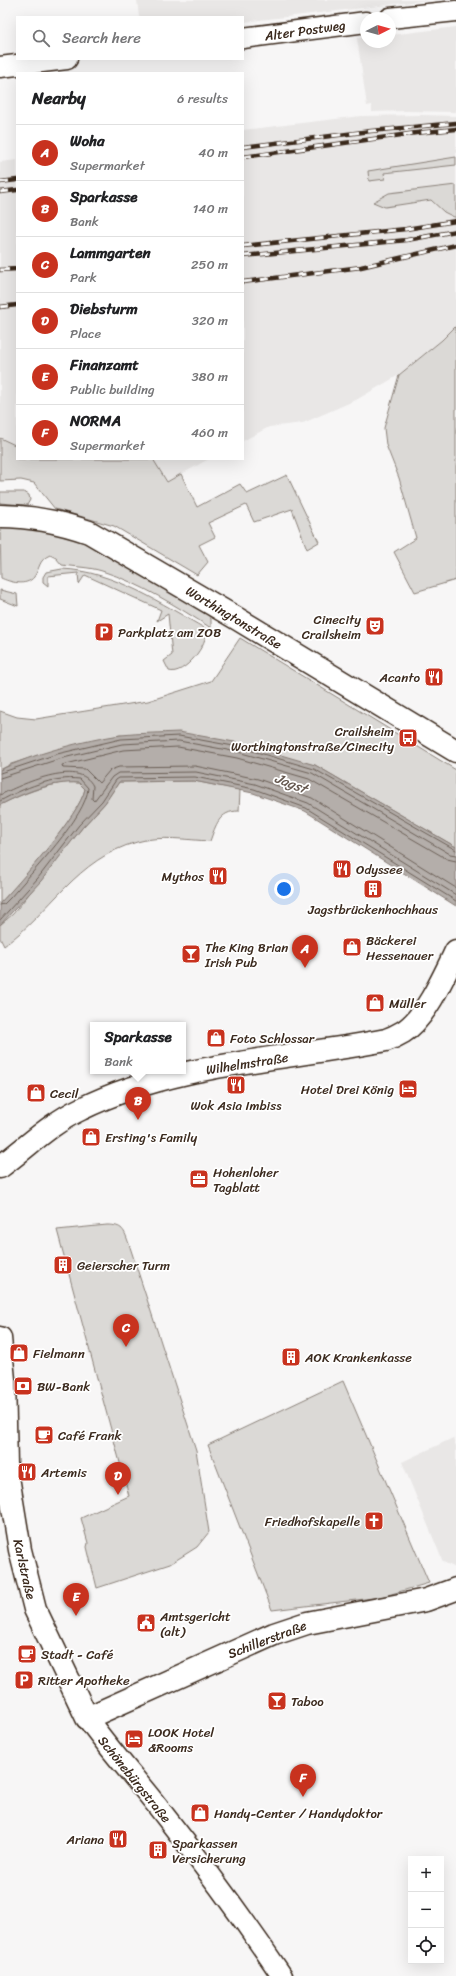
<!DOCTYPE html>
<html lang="en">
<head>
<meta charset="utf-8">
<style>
	body { margin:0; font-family:Sriracha,sans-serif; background:#f2f2f2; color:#202124 }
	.controls { position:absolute; right:12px; bottom:12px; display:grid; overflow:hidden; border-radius:0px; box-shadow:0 4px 16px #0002 }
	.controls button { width:36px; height:36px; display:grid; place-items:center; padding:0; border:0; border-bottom:1px solid #e0e0e0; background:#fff; color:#202124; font:20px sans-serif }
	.compass { position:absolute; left:360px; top:12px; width:36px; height:36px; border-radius:50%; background:#fff; box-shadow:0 4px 16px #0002; rotate:84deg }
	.you { position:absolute; left:284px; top:889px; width:14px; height:14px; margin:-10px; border:3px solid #fff; border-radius:50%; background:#1a73e8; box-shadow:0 0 0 6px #1a73e833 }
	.badge { display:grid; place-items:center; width:26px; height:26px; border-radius:50%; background:#c8321e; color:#fff; font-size:13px; font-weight:700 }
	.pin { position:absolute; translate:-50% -33px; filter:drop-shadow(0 1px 2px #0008) }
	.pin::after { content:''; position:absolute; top:21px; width:14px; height:12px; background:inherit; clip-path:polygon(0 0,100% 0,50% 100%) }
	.popup { position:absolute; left:90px; top:1022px; width:96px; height:52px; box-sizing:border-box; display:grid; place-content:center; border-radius:0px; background:#fff; filter:drop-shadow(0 1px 3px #0005); font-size:13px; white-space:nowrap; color:#757577 }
	.popup b { font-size:15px; color:#202124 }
	.popup::after { content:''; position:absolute; left:50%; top:100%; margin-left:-8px; border:8px solid transparent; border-top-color:#fff }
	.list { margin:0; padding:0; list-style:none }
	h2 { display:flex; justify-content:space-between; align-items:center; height:52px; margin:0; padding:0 16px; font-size:17px }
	h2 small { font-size:13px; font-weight:400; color:#757577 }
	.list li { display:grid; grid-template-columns:26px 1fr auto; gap:12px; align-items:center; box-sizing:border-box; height:56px; padding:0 16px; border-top:1px solid #e0e0e0 }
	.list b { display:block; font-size:15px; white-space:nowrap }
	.list p { margin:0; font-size:13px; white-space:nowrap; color:#757577 }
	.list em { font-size:13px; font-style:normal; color:#757577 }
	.icon { flex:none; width:22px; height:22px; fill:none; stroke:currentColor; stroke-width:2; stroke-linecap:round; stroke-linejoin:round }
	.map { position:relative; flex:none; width:456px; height:1976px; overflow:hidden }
	.search { position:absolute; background:#fff; box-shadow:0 4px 16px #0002; left:16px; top:16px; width:228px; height:44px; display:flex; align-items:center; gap:10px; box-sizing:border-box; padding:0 14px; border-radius:0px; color:#757577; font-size:15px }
	.panel { position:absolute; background:#fff; box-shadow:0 4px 16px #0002; left:16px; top:72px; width:228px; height:388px; border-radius:0px }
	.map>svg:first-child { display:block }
</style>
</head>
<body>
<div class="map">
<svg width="456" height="1976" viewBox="0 0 456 1976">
	<rect width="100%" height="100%" fill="#f7f6f6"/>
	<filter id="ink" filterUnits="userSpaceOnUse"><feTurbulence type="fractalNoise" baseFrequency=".025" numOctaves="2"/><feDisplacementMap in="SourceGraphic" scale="8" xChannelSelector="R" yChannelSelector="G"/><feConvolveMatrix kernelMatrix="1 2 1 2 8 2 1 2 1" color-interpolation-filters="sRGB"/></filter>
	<g filter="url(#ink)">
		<g fill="#e9e7e6">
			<polygon points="137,0 431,0 243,22 243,17 139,17"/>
			<polygon points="456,27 456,112 406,111 372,112 372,105 367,106 357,38 366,37 366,42 390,42 390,35"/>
			<polygon points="421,115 456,116 456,326 442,340 399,375 356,400 303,423 269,427 243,441 243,130 361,116"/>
			<polygon points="17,160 17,446 0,438 0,162"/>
			<polygon points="153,459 209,459 167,482"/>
			<polygon points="453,1438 456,1446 456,1568 443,1562 402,1462"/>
		</g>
		<g fill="#dbd9d6" stroke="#8b827a">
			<polygon points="456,157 456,165 384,173 385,179 369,181 368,171"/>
			<polygon points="456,185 456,217 454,217 444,212 431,200 385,207 373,202 389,193"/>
			<polygon points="456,326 456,580 415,592 394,552 416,538 399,478 386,445 384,428 399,375 442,340"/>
			<polygon points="0,438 17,446 17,459 153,459 167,482 181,474 197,507 240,484 247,494 287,475 319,542 307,549 292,509 254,522 246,505 208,523 215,537 199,545 208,562 197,575 114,526 55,509 34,483 21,480 0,481"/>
			<polygon points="0,492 24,492 29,495 30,500 27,505 24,505 0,503"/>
			<path d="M0,526L33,528L61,533L87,543L207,613L211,619V628C178,607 140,583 102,571C89,567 75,567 62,565L56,558L50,555C38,560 40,569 34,577C26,587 10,582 1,578Z"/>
			<path d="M62,569C114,571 162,604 206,629C209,644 184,676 169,671L164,661L172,655L168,614L157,621L161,610L85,575L79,584L78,573L48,576V586L43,582V577L46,572Z"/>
			<polygon points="0,590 17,594 18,606 0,599"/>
			<polygon points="240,638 456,770 456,847 315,765 120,735 56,750 11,764 0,770 0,711 17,717 36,719 148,701 211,681"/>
			<path d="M194,781L240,790L239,811C219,811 216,825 210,841C187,840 160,835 137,842C76,859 52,911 4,946L0,938V925L13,914L82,828L105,803L119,782Z"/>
			<path d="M69,782L79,783L85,789C80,815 21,882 0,903V805C22,794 45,785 69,782Z"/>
			<path d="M107,1225C123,1225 124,1230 129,1244L196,1450L209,1532L197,1547L170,1564L97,1588L87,1547L88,1543L81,1518L129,1496L57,1230Z"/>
			<polygon points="343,1381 429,1583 381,1597 272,1610 208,1445"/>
		</g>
		<path fill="#b4aeaa" stroke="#847972" d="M179,732L240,743L315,765L456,847V906L305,811L253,793L194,781L119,782L105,803L82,828L41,881L0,925V903C20,882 80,814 85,789L79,783C51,781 24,793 0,805V770C32,754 85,740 121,735C140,733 160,733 179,732Z"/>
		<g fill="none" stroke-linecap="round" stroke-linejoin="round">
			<g stroke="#6b5f56" stroke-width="1">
				<polyline points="0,773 57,754 121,739 179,736 239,747 314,769 456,850"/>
				<polyline points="0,778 59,759 122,744 179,741 238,752 312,773 450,854 456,855"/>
				<path d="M0,795C20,785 79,757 93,786L92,799L94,801L112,777L118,773L196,772L255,784L308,803L456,895"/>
				<path d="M0,801C24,788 52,776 80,779L88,788C87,816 30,874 11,897L4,904L0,905"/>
				<polyline points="456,861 447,859 309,779 237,758 178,747 123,750 62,765 63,768 85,769 99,783 110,770 119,767 195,766 258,779 312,798 456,888"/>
				<polyline points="0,920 38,878 79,825 102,801 116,780 119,778 195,777 254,789 306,808 456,901"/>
			</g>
			<defs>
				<g id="secondary">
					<polyline points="390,18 456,11"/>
					<polyline points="243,38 366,22"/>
					<polyline points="0,67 67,59"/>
					<path d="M87,1718C111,1752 140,1783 165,1816C206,1868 245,1921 282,1976"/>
				</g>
				<g id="primary">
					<path d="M0,516C31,516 60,522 89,532L236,618L456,751"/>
					<path d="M0,1167C26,1148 51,1123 81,1109C176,1062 284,1060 386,1040C392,1038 398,1035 403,1032C425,1019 445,974 456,951"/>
					<polyline points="0,1338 4,1380 6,1465 20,1550 35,1609 87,1718 274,1634 307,1623 426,1600 456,1589"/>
				</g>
			</defs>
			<use href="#secondary" stroke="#3b2a1e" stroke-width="23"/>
			<use href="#primary" stroke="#3b2a1e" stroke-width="25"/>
			<use href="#secondary" stroke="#fff" stroke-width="20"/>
			<use href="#primary" stroke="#fff" stroke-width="22"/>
			<defs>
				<g id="rail">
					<polyline points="243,147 371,131 456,123"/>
					<polyline points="243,157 416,133 456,129"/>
					<polyline points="0,182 17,180"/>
					<polyline points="0,192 17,190"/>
					<polyline points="243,246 406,229 456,221"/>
					<polyline points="243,256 407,240 456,231"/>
					<polyline points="0,270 17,269"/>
					<polyline points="243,282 361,267 456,245"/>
					<polyline points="0,307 17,305"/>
				</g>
			</defs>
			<use href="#rail" stroke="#3b2a1e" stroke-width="4.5"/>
			<use href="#rail" stroke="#fff" stroke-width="3" stroke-dasharray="9" stroke-linecap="butt"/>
		</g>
	</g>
	<defs>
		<symbol id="theatre-square" viewBox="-11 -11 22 22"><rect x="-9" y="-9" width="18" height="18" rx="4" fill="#c8321e" stroke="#fff"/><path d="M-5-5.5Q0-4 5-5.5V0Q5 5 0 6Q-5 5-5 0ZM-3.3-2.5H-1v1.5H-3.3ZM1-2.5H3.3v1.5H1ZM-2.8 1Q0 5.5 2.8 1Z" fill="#fff"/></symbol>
		<symbol id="parking-square" viewBox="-11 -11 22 22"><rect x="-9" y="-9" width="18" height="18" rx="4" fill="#c8321e" stroke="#fff"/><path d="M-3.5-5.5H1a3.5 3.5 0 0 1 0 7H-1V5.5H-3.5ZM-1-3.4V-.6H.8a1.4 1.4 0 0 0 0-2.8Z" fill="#fff"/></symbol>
		<symbol id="restaurant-square" viewBox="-11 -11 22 22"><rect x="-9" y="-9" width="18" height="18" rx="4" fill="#c8321e" stroke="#fff"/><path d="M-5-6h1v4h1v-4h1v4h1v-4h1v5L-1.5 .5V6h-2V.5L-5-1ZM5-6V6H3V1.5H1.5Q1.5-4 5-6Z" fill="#fff"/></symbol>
		<symbol id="bus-square" viewBox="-11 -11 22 22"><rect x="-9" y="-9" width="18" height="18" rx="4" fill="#c8321e" stroke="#fff"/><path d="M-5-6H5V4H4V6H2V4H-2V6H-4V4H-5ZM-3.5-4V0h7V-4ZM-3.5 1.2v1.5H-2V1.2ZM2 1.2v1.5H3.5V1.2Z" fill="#fff"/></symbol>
		<symbol id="building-square" viewBox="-11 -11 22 22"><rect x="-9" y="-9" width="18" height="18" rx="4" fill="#c8321e" stroke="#fff"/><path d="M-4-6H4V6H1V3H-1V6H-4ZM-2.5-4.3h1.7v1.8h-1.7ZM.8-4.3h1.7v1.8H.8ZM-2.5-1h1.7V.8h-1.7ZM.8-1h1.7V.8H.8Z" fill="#fff"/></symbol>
		<symbol id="shop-square" viewBox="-11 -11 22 22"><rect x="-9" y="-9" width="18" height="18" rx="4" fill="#c8321e" stroke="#fff"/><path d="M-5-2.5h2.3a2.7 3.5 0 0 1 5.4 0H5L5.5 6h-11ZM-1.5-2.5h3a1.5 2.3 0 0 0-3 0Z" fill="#fff"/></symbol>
		<symbol id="bar-square" viewBox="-11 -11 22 22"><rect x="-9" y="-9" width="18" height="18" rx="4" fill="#c8321e" stroke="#fff"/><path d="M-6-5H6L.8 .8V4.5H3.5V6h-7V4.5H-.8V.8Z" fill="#fff"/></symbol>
		<symbol id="hotel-square" viewBox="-11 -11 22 22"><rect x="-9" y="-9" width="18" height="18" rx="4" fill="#c8321e" stroke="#fff"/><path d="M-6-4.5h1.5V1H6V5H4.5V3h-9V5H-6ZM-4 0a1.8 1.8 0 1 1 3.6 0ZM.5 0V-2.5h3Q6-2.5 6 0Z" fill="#fff"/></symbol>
		<symbol id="office-square" viewBox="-11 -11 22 22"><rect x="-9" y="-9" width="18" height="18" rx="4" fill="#c8321e" stroke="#fff"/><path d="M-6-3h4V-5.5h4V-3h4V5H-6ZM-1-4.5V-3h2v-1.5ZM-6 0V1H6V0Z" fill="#fff"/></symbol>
		<symbol id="bank-square" viewBox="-11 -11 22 22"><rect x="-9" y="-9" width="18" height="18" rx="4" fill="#c8321e" stroke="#fff"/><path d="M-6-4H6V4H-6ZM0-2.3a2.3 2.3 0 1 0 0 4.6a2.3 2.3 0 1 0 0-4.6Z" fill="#fff"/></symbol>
		<symbol id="cafe-square" viewBox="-11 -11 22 22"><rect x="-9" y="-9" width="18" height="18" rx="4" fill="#c8321e" stroke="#fff"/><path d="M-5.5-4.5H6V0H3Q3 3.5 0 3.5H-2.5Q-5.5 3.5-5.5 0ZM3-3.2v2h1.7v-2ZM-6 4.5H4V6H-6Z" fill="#fff"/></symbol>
		<symbol id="church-square" viewBox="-11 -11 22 22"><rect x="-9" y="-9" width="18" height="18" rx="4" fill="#c8321e" stroke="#fff"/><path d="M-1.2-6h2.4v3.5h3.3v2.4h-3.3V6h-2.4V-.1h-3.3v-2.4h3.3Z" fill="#fff"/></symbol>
		<symbol id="civic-square" viewBox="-11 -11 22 22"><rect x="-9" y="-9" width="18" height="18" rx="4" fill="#c8321e" stroke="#fff"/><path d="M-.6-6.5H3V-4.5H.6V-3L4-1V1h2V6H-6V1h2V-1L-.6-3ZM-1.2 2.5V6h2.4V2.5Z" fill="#fff"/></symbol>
	</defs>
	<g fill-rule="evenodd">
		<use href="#theatre-square" x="364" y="615" width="22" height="22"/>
		<use href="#parking-square" x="93" y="621" width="22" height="22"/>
		<use href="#restaurant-square" x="423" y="666" width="22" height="22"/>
		<use href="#bus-square" x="397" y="727" width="22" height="22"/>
		<use href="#restaurant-square" x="331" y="858" width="22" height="22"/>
		<use href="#restaurant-square" x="207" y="865" width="22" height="22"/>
		<use href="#building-square" x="362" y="878" width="22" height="22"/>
		<use href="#shop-square" x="341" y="936" width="22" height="22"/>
		<use href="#bar-square" x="180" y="943" width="22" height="22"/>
		<use href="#shop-square" x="364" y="992" width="22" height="22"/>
		<use href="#shop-square" x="205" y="1027" width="22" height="22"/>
		<use href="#restaurant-square" x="225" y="1074" width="22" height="22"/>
		<use href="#hotel-square" x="397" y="1078" width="22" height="22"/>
		<use href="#shop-square" x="25" y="1082" width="22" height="22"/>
		<use href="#shop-square" x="80" y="1126" width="22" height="22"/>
		<use href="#office-square" x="188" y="1168" width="22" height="22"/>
		<use href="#building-square" x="52" y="1254" width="22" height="22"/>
		<use href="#shop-square" x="8" y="1342" width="22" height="22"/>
		<use href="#building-square" x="280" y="1346" width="22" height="22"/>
		<use href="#bank-square" x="12" y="1375" width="22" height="22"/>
		<use href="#cafe-square" x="33" y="1424" width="22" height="22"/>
		<use href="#restaurant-square" x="16" y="1461" width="22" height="22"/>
		<use href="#church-square" x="363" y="1510" width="22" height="22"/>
		<use href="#civic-square" x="135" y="1612" width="22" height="22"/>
		<use href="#cafe-square" x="16" y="1643" width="22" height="22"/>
		<use href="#parking-square" x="13" y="1669" width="22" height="22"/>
		<use href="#bar-square" x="266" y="1690" width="22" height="22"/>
		<use href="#hotel-square" x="123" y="1728" width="22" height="22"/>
		<use href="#shop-square" x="189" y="1802" width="22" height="22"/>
		<use href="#restaurant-square" x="107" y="1828" width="22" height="22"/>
		<use href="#building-square" x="147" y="1839" width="22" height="22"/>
	</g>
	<g text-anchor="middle" stroke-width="3.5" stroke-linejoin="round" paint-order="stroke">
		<g font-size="13" fill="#3b2a1e" stroke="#fff">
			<text transform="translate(305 30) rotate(-8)" y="5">Alter Postweg</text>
			<text transform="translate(234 617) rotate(31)" y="5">Worthingtonstraße</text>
			<text transform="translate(247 1063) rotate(-9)" y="5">Wilhelmstraße</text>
			<text transform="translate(25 1569) rotate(77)" y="5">Karlstraße</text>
			<text transform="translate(267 1639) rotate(-21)" y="5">Schillerstraße</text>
			<text transform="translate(135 1779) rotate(51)" y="5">Schönebürgstraße</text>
		</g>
		<g font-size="13" fill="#3b2a1e" stroke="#fff" text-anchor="start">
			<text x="361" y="624" text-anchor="end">Cinecity<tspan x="361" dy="15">Crailsheim</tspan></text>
			<text x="118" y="637">Parkplatz am ZOB</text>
			<text x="420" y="682" text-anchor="end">Acanto</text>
			<text x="394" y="736" text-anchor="end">Crailsheim<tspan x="394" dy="15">Worthingtonstraße/Cinecity</tspan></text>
			<text x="356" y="874">Odyssee</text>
			<text x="204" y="881" text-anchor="end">Mythos</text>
			<text x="373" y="914" text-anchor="middle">Jagstbrückenhochhaus</text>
			<text x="366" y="945">Bäckerei<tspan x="366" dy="15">Hessenauer</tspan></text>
			<text x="205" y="952">The King Brian<tspan x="205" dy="15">Irish Pub</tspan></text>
			<text x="389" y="1008">Müller</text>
			<text x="230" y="1043">Foto Schlossar</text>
			<text x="394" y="1094" text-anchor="end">Hotel Drei König</text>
			<text x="50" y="1098">Cecil</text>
			<text x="236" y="1110" text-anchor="middle">Wok Asia Imbiss</text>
			<text x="105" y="1142">Ersting's Family</text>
			<text x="213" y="1177">Hohenloher<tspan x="213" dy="15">Tagblatt</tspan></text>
			<text x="77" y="1270">Geierscher Turm</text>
			<text x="33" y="1358">Fielmann</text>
			<text x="305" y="1362">AOK Krankenkasse</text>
			<text x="37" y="1391">BW-Bank</text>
			<text x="58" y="1440">Café Frank</text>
			<text x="41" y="1477">Artemis</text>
			<text x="360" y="1526" text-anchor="end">Friedhofskapelle</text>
			<text x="160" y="1621">Amtsgericht<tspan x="160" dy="15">(alt)</tspan></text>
			<text x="41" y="1659">Stadt - Café</text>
			<text x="38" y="1685">Ritter Apotheke</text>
			<text x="291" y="1706">Taboo</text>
			<text x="148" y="1737">LOOK Hotel<tspan x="148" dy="15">&amp;Rooms</tspan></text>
			<text x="214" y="1818">Handy-Center / Handydoktor</text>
			<text x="104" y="1844" text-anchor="end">Ariana</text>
			<text x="172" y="1848">Sparkassen<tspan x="172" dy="15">Versicherung</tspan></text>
		</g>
		<g font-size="14" font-style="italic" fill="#65584f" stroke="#fff">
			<text transform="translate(291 783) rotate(21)" y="5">Jagst</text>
		</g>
	</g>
</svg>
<div class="controls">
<button>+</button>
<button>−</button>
<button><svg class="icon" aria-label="locate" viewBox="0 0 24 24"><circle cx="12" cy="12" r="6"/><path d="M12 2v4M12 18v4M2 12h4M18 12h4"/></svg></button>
</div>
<svg class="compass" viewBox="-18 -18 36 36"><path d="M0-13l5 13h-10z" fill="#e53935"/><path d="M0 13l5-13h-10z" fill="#757577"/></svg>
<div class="you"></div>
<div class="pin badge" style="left:305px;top:968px">A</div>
<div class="pin badge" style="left:138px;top:1120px">B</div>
<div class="popup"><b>Sparkasse</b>Bank</div>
<div class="pin badge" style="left:126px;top:1347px">C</div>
<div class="pin badge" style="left:118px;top:1495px">D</div>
<div class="pin badge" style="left:76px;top:1616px">E</div>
<div class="pin badge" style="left:303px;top:1797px">F</div>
<div class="search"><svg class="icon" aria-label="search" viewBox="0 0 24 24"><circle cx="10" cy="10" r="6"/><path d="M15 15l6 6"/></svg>Search here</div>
<section class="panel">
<h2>Nearby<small>6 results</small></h2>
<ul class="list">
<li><span class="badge">A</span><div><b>Woha</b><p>Supermarket</p></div><em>40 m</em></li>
<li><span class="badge">B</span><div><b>Sparkasse</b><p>Bank</p></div><em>140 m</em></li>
<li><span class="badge">C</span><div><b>Lammgarten</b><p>Park</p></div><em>250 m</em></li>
<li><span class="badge">D</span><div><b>Diebsturm</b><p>Place</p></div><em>320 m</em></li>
<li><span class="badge">E</span><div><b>Finanzamt</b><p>Public building</p></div><em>380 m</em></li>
<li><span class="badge">F</span><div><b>NORMA</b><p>Supermarket</p></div><em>460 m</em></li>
</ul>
</section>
</div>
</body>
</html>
